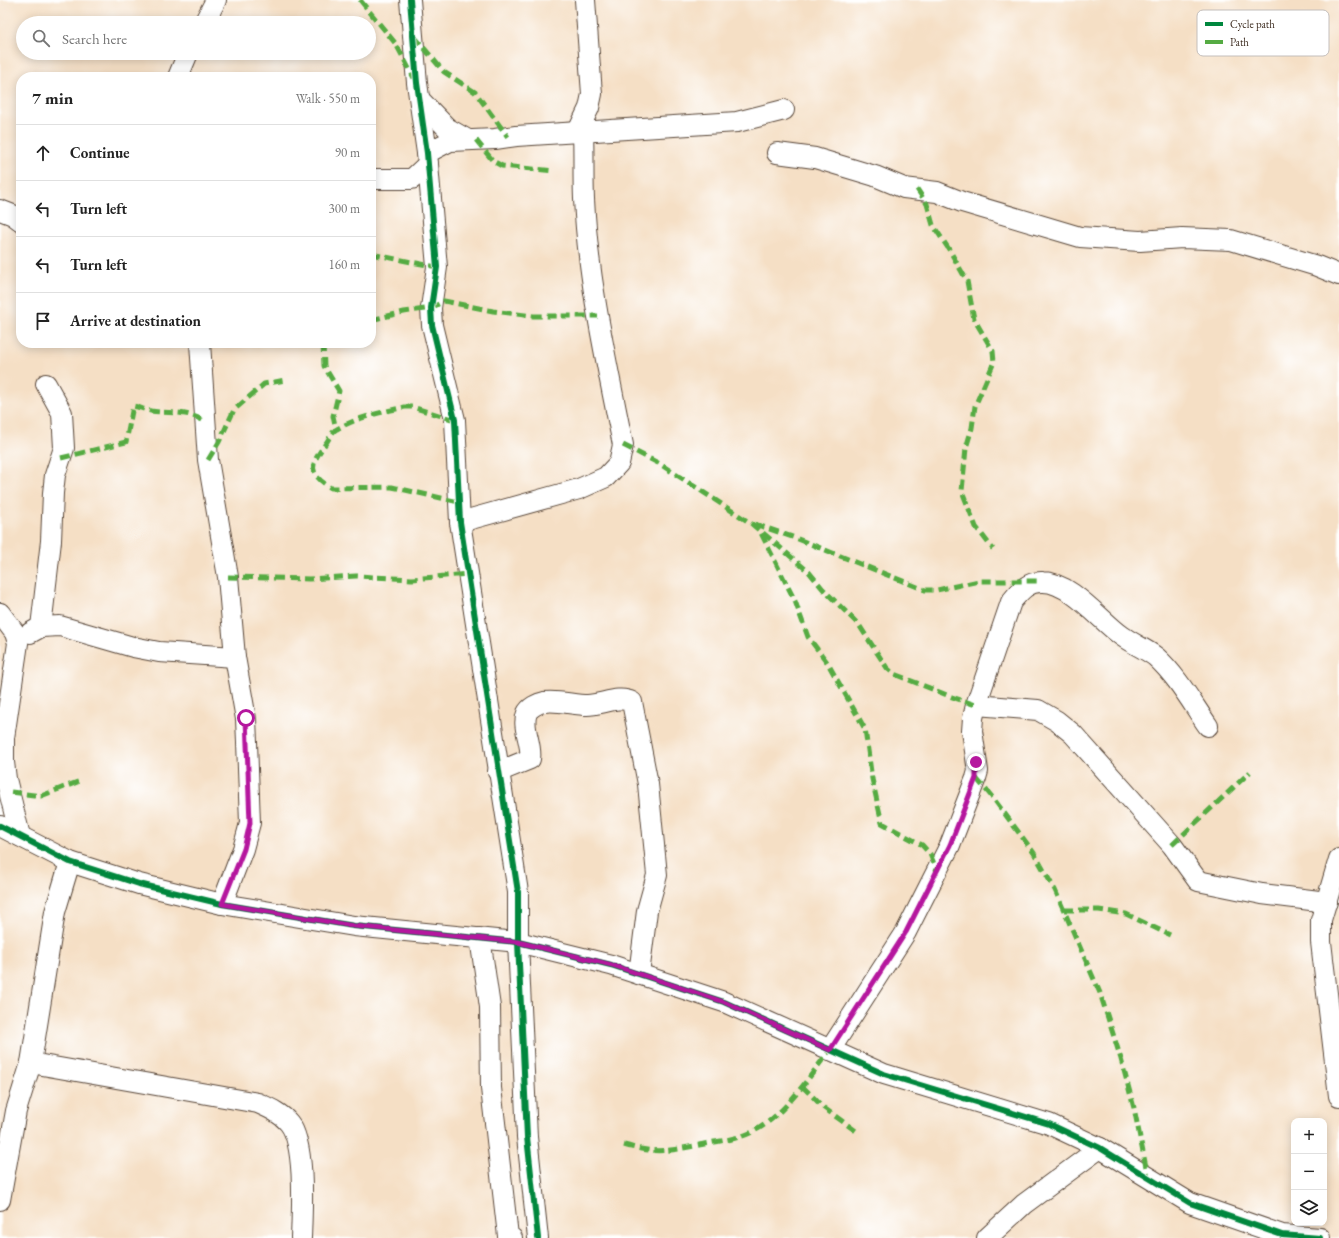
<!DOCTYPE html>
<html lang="en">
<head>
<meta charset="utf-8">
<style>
	body { margin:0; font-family:"EB Garamond",serif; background:#f6f6f6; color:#222 }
	.controls { position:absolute; right:12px; bottom:12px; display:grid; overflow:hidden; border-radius:8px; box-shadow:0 2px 10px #0003 }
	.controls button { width:36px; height:36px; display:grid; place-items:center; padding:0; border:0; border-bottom:1px solid #e0e0e0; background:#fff; color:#222; font:20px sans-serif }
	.stop { position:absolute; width:12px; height:12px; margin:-9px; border:3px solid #b5179e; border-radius:50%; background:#fff }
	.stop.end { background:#b5179e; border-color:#fff; box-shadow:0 1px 4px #0008 }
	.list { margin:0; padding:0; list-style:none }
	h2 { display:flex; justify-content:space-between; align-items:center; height:52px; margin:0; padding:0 16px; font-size:17px }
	h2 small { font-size:13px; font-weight:400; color:#767676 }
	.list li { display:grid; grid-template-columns:26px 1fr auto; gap:12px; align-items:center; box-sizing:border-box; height:56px; padding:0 16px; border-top:1px solid #e0e0e0 }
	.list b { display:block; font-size:15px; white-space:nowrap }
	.list em { font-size:13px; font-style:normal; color:#767676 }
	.icon { flex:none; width:22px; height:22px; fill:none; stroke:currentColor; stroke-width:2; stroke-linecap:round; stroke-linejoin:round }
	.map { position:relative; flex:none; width:1339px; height:1238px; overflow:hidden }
	.search { position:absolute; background:#fff; box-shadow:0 2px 10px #0003; left:16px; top:16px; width:360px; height:44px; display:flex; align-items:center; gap:10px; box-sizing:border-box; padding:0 14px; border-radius:22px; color:#767676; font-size:15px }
	.panel { position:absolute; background:#fff; box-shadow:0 2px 10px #0003; left:16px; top:72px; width:360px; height:276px; border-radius:16px }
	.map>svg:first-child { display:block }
</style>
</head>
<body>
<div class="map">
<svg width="1339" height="1238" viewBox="0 0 1339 1238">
	<rect width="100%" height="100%" fill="#fff"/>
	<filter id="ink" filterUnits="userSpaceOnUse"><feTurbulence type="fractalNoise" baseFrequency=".025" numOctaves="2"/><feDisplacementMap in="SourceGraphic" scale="8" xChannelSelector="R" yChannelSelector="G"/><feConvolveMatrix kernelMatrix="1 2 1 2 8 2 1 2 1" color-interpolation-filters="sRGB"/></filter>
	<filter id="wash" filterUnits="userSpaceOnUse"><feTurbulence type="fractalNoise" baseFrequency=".012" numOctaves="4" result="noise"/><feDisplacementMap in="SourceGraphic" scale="16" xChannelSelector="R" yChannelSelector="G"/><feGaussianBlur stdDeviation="0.9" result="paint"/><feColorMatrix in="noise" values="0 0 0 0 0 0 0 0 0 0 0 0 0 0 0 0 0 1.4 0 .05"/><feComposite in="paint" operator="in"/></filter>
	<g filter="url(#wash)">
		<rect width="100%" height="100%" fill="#f5dfc5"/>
	</g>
	<g filter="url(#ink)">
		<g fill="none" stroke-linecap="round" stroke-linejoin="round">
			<defs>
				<g id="minor">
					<polyline points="410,0 417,83 427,153 437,267 431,308 432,325 455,420 460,522 518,892 518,942 527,1137 538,1238"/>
					<polyline points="204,23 216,0"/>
					<polyline points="178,77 188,53"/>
					<polyline points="420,100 447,128 468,140"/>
					<polyline points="577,133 589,108 592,94 585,0"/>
					<polyline points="427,153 450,141 495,139 516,136 737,122 784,110"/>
					<polyline points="777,153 815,158 875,176 904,188 937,192 962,202 1080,237 1140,241 1182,238 1231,240 1317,266 1339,275"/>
					<polyline points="371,179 412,179 428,164"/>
					<polyline points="0,210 13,215 21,221"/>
					<polyline points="200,343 208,460 228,577 235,657 246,719 247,742 250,823 243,849 222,904"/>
					<path d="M460,522L579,489L606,477L619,463L623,445C607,364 588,281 584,199C583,177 584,155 583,132"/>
					<polyline points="0,613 15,633 18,643 4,738 4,762 6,779 20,836"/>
					<polyline points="41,627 51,541 53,493 55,475 64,448 62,413 46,384"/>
					<polyline points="30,633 41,627 60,626 133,647 159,652 235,657"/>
					<polyline points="976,705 1038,710 1057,721 1073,734 1172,845 1198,881 1262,894 1327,902"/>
					<path d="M498,772L530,759C533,745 521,727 527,713C529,708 538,703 544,702C558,700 574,705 587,705C602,705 618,695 632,702L648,784L657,875L647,911L639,974"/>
					<polyline points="0,826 70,862 139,884 222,904 354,926 518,942 611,965 724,1002 884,1074 1049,1124 1100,1148 1190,1203 1282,1235 1320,1238"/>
					<polyline points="1339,859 1321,920 1321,942 1339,1096"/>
					<polyline points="480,938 490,1007 491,1088 508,1236 512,1238"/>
					<path d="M830,1050L906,932L950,845L976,778L978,771L972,731L973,718L976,705L1011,602C1020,591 1028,581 1043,582C1070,582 1101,621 1122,636C1133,644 1146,649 1156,657C1177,676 1192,703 1208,726"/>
					<path d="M31,1063L258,1103C269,1108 281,1113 289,1123C306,1144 302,1211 301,1238"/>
					<polyline points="0,1200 16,1111 31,1063 55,912 70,862"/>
					<polyline points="987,1238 1024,1204 1100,1148"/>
				</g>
			</defs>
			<use href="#minor" stroke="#574537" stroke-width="22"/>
			<use href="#minor" stroke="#fff" stroke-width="20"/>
			<g stroke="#55ab43" stroke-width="5" stroke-dasharray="10 5" stroke-linecap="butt">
				<polyline points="360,0 396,44 414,78"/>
				<polyline points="414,36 444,72 475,92 508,137"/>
				<polyline points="476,140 493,161 502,166 554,171"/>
				<polyline points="917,189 927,204 933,225 950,251 967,281 974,319 993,351 994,362 975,406 972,428 966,448 962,491 976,527 993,549"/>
				<polyline points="371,254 437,267"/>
				<polyline points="371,320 404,312 431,308 444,301 493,311 533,316 598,316"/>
				<polyline points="323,343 324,366 339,391 333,416 336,430"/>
				<path d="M455,420L412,407H405C382,412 358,417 337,429C332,431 329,439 326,443C311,464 306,472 331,488L392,487L459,502"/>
				<polyline points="623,445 660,464 752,524 760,531 795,601 808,637 827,662 865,729 872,779 882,823 922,845 930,854 937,871"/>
				<path d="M61,458L126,442L133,406C139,407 145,410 151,411C172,414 185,410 204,421"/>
				<polyline points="208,460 219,442 234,410 264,384 285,380"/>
				<polyline points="755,524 798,539 925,590 937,590 979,581 1041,581"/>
				<polyline points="763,533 809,572 823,589 859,625 887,668 894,674 952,697 976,705"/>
				<polyline points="228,577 309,579 356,576 412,579 468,574"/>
				<polyline points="976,778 993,798 1034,853 1055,890 1100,993 1121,1059 1134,1108 1148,1177"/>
				<polyline points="11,792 41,796 80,781"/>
				<polyline points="1172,845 1250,772"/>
				<polyline points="1064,910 1099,910 1126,914 1170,935"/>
				<polyline points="802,1086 824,1108 856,1131"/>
				<path d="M624,1145C655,1154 669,1151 699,1145C716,1141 735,1140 750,1133C782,1119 809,1077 830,1050"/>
			</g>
			<defs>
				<g id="cycleway">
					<polyline points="410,0 417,83 427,153 437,267 431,308 432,325 455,420 460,522 518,892 518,942 527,1137 538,1238"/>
					<polyline points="0,826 70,862 139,884 222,904 354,926 518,942 611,965 724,1002 884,1074 1049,1124 1100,1148 1190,1203 1282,1235 1320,1238"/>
				</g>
			</defs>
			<use href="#cycleway" stroke="#fff" stroke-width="8"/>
			<use href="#cycleway" stroke="#00873e" stroke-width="6"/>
		</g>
	</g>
	<g fill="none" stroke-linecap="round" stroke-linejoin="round" filter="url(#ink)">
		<polyline stroke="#b5179e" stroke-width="5" points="246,718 250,823 244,849 222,904 354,926 518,942 612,965 724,1002 830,1050 906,932 950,845 976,778 976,762"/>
	</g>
	<rect x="1197" y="10" width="132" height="46" rx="6" fill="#fff" stroke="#c4bfbc" stroke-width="1"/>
	<rect x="1205" y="22" width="18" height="4" fill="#00873e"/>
	<rect x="1205" y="40" width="18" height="4" fill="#55ab43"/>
	<g font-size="11" fill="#3b2a1e">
		<text x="1230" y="28">Cycle path</text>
		<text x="1230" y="46">Path</text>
	</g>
</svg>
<div class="controls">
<button>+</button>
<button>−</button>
<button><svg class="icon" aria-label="layers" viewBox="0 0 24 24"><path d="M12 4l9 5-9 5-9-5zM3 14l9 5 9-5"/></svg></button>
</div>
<div class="stop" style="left:246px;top:718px"></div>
<div class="stop end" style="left:976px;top:762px"></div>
<div class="search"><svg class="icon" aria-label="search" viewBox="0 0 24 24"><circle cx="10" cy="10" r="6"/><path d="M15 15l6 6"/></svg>Search here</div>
<section class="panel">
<h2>7 min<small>Walk · 550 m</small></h2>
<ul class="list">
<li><svg class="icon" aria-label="ahead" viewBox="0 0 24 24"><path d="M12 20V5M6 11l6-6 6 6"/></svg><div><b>Continue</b></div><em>90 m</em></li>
<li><svg class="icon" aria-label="left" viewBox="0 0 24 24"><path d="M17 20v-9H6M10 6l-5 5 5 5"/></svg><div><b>Turn left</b></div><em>300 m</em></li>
<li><svg class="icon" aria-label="left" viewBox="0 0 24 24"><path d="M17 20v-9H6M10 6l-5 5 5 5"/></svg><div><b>Turn left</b></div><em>160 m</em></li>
<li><svg class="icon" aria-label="arrive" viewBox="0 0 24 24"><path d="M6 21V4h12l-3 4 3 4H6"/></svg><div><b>Arrive at destination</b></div></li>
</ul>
</section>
</div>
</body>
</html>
